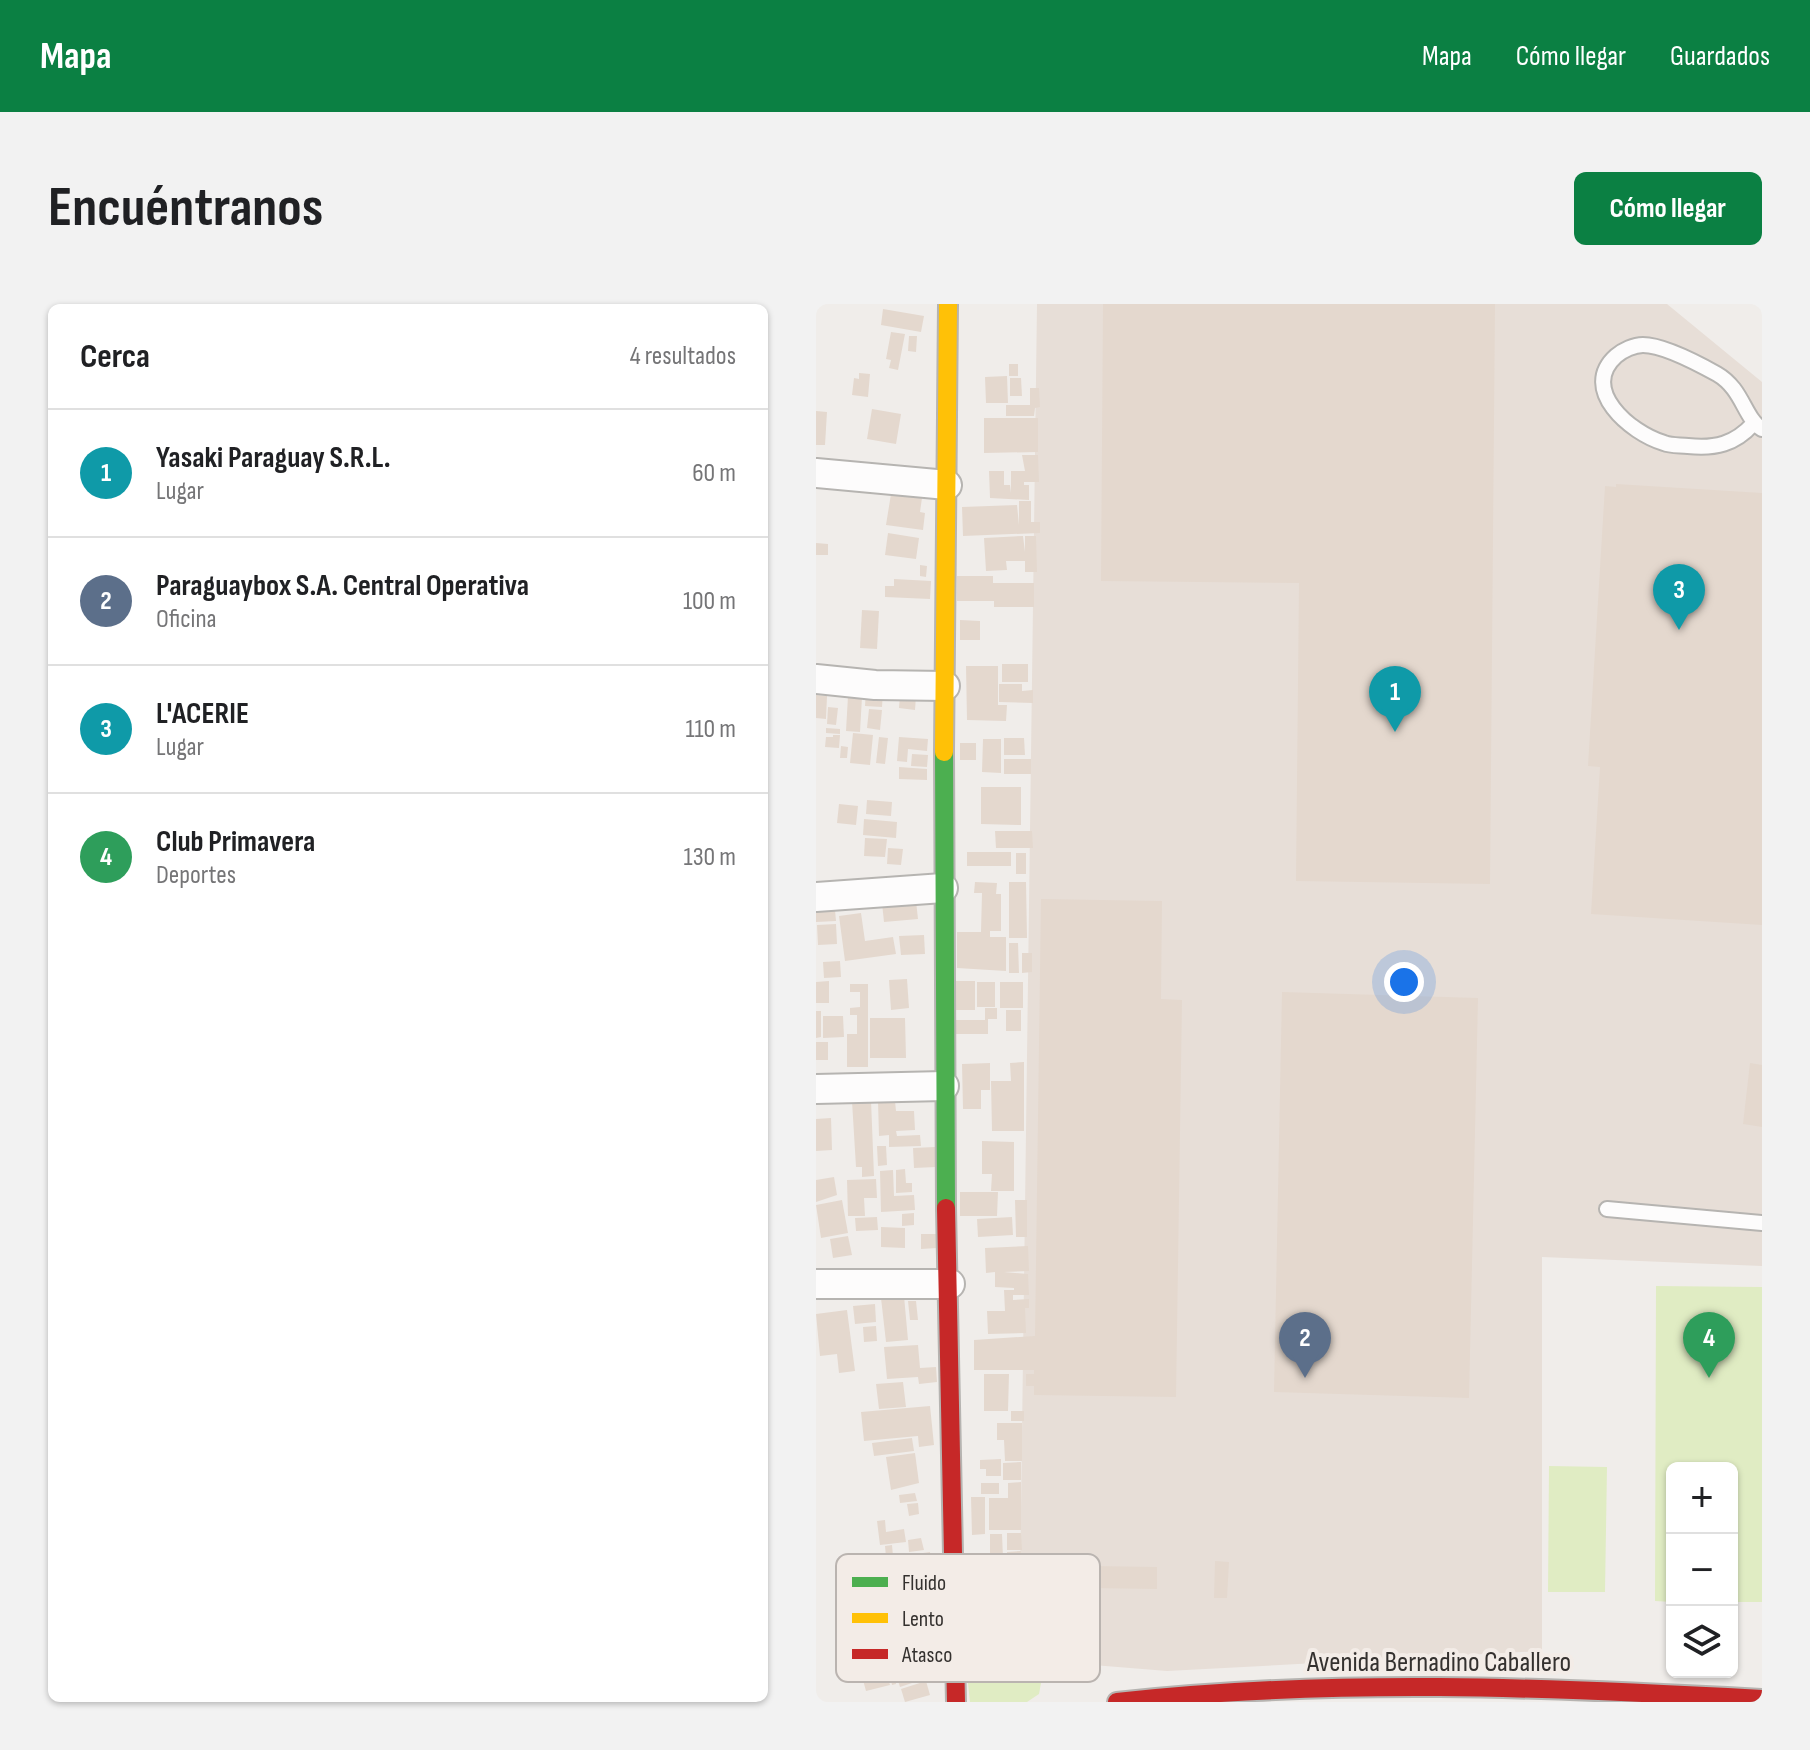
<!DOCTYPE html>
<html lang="es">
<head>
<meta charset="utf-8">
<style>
	body { margin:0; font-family:"Sofia Sans Condensed",sans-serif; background:#f2f2f2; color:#202124 }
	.controls { position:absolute; right:24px; bottom:24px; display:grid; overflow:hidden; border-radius:12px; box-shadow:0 2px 6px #0004 }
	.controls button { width:72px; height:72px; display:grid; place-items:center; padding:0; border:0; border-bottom:2px solid #e0e0e0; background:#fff; color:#202124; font:40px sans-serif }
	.you { position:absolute; left:588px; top:678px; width:28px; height:28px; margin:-20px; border:6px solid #fff; border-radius:50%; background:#1a73e8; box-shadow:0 0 0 12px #1a73e833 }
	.badge { display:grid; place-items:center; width:52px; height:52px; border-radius:50%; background:#0b8043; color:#fff; font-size:26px; font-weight:700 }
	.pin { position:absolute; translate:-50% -66px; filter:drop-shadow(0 2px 4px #0008) }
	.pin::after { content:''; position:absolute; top:42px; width:28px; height:24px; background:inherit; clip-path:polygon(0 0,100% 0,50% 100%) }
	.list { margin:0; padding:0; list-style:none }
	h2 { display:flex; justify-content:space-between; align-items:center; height:104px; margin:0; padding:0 32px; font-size:34px }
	h2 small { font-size:26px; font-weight:400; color:#757577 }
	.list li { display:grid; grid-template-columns:52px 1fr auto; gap:24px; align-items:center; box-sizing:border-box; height:128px; padding:0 32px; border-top:2px solid #e0e0e0 }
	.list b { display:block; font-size:30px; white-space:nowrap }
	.list p { margin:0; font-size:26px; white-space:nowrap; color:#757577 }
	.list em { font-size:26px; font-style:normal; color:#757577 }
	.icon { flex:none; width:44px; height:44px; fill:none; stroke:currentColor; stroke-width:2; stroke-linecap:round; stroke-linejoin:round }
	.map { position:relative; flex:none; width:946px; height:1398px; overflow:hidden; border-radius:12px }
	header { display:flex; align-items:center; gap:48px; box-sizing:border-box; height:112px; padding:0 40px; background:#0b8043; color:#fff }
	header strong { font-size:38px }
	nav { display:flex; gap:44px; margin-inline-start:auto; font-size:28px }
	.intro { display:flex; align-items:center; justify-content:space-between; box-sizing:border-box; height:192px; padding:0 48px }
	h1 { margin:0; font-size:56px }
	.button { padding:20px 36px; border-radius:12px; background:#0b8043; color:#fff; font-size:28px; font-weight:700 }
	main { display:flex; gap:48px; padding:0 48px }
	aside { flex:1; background:#fff; border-radius:12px; box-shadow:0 2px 6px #0004 }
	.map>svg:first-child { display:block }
</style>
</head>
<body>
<header>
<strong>Mapa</strong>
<nav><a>Mapa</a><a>Cómo llegar</a><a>Guardados</a></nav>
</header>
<div class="intro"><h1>Encuéntranos</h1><a class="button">Cómo llegar</a></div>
<main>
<aside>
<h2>Cerca<small>4 resultados</small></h2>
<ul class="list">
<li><span class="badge" style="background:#0f9aa8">1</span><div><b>Yasaki Paraguay S.R.L.</b><p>Lugar</p></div><em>60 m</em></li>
<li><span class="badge" style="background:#5c6f8a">2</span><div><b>Paraguaybox S.A. Central Operativa</b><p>Oficina</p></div><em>100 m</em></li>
<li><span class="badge" style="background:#0f9aa8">3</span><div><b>L'ACERIE</b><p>Lugar</p></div><em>110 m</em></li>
<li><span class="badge" style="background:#2e9e5b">4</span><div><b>Club Primavera</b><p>Deportes</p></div><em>130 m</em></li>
</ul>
</aside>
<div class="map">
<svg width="946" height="1398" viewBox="0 0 946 1398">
	<rect width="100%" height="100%" fill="#f0edea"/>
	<polygon fill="#e7ded7" points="221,0 851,0 946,78 946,962 726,953 726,1347 351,1367 203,1355"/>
	<g fill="#e0ecc3">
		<polygon points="840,982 946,983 946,1298 916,1298 916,1164 856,1164 856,1298 839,1297"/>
		<polygon points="733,1162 791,1163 789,1288 732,1288"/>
		<polygon points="170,1367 216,1371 225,1379 223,1390 211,1398 154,1398 151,1370"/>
	</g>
	<g fill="#e4d8ce">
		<polygon points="287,0 679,0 674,580 480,577 483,279 285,277"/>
		<polygon points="67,5 108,12 105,28 65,21"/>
		<polygon points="75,28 89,30 82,66 73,64 75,56 70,55"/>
		<polygon points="93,32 101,32 100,48 92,47"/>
		<rect x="193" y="60" width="9" height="12"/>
		<polygon points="43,69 54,70 52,93 36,91 38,74 43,75"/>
		<polygon points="191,72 192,99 170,99 169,73"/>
		<polygon points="194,74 205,74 206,92 194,92"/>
		<polygon points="214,84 223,84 224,103 219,104 218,112 190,112 190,101 214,101"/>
		<polygon points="56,105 85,110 80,140 51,135"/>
		<polygon points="0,107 11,108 9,141 0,141"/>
		<polygon points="168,114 222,114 222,148 168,149"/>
		<polygon points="206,151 222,151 223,178 208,178 208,181 213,181 213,196 174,194 173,167 188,167 188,181 194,181 195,189 195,167 209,167"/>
		<polygon points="800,180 946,189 946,621 775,610 784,463 772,462 789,182 800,183"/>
		<polygon points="75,190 106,194 104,208 109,209 107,226 70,221"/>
		<polygon points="203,197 215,197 215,218 224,218 224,229 147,232 146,203 201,201 203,221"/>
		<polygon points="72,229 103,234 100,255 69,251"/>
		<polygon points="207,232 209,248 209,232 220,232 221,268 209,268 209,257 190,257 191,266 170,267 168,234"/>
		<polygon points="0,239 12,240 12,251 0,251"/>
		<polygon points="104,261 111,262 110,273 104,272"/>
		<polygon points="141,272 177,272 177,279 218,279 218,303 178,303 178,297 141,297"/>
		<polygon points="78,275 115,277 114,295 69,293 69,282 78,282"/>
		<polygon points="46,306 63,307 61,345 44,344"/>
		<polygon points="144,316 164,317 164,336 144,336"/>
		<rect x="186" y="360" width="26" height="18"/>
		<polygon points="150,362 182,362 182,401 191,401 190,417 151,416"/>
		<polygon points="183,380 206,380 206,387 217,386 217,399 183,398"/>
		<polygon points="50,385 67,387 66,403 49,402"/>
		<polygon points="84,390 100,392 99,406 83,404"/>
		<polygon points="0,391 11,392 10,415 0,414"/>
		<polygon points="32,392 46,393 44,428 30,427"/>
		<polygon points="12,403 22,404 20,421 11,420"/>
		<polygon points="53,405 66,406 64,426 51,424"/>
		<polygon points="10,424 24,425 24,430 10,429"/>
		<polygon points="37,429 57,431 54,461 34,459"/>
		<polygon points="17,431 24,431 23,444 9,443 10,433 17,433"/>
		<polygon points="63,433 72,434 69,460 60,459"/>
		<polygon points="83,433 112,435 111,447 92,445 91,458 81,457"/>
		<polygon points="188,434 208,434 209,451 188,451"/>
		<polygon points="167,435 185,435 185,469 166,468"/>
		<rect x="144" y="439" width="16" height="17"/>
		<polygon points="25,442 32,443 31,454 24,454"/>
		<polygon points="96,450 112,451 111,463 95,462"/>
		<rect x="188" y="455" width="27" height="15"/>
		<polygon points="83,463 111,465 111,476 83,475"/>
		<polygon points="165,483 205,483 205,521 165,520"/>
		<polygon points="51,496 76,498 75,512 50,510"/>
		<polygon points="23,500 42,502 40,521 21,519"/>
		<polygon points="48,515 81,518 80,534 47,531"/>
		<polygon points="179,527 216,527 217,544 180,544"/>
		<polygon points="49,534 71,535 69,553 48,552"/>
		<polygon points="72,544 87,545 85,561 71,560"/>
		<rect x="151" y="548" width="44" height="14"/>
		<rect x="200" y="549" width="10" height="21"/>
		<polygon points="159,578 181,579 180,590 185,590 185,627 174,627 174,633 190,633 190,667 141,664 141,628 165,628 166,589 158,589"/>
		<polygon points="193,578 210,578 211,634 193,634"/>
		<polygon points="225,595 346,597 345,695 366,696 360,1093 218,1091 218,1082 210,1082 210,1070 218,1070 218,1066 158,1066 158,1036 219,1032"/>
		<polygon points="100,597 102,615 68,618 66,599"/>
		<polygon points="19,606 20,617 0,618 0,607"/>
		<polygon points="45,609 49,637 77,633 80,650 29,657 23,612"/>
		<polygon points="20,620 21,640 2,641 1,621"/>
		<polygon points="108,631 109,650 85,651 83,632"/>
		<polygon points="193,639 202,639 203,669 193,669"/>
		<polygon points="206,649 216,649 216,668 206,669"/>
		<polygon points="24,657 25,673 8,674 7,658"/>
		<polygon points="91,675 93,704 75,706 73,676"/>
		<polygon points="13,677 13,699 0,699 0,678"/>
		<rect x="136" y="677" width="23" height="29"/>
		<rect x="161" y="678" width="18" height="25"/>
		<rect x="184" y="678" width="23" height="26"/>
		<polygon points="34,680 52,680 52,763 31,763 31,730 41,730 41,711 34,711 34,704 44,703 44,688 34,688"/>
		<polygon points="466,688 662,694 653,1094 458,1088"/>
		<polygon points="169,704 181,704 181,715 172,715 172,730 137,730 137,716 169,716"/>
		<rect x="190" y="706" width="15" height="21"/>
		<polygon points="0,707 5,707 5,733 0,734"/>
		<polygon points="7,712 27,712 28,733 7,734"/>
		<polygon points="54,714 89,714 90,754 54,754"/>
		<rect x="0" y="738" width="12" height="18"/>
		<polygon points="208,758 208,827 176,827 175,777 195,777 194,759"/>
		<polygon points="174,759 174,786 165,786 165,805 147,805 146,760"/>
		<polygon points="934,759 946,761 946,823 927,820"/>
		<polygon points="55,796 58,872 46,873 46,863 40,863 36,797"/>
		<polygon points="62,797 79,797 80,807 98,807 99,826 80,827 81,832 104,831 105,842 73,843 73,831 63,832"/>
		<polygon points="15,814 16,846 0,847 0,815"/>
		<polygon points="166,837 198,838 198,887 175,887 176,870 166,870"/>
		<polygon points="61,842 70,842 71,861 62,862"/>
		<polygon points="119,843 120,863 98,864 97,844"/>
		<polygon points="89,865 90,879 96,879 96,888 80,889 80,866"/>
		<polygon points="77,866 78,892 98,891 99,906 65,908 64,867"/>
		<polygon points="18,873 21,891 0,898 0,876"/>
		<polygon points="60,875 61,894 48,894 49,912 32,912 31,876"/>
		<polygon points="144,888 182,888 181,912 144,912"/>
		<polygon points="26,896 32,929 5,934 0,901"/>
		<polygon points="199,896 211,896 211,933 200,933"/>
		<polygon points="98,909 98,921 86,922 86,910"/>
		<polygon points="61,913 62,926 40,927 39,914"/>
		<polygon points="196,913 197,931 162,933 161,915"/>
		<polygon points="65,923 89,924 89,944 65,943"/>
		<polygon points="105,930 120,930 121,944 105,945"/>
		<polygon points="32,932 36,951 17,954 14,935"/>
		<polygon points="212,942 213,967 188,968 212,970 213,991 197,991 197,996 213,995 213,1004 209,1004 210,1029 172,1030 171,1007 189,1007 188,986 198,986 198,984 179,983 179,968 170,969 169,944"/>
		<polygon points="88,992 92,1036 70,1038 65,994"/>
		<polygon points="92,997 100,997 102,1016 94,1016"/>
		<polygon points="59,1000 60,1018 39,1020 37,1002"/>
		<polygon points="31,1006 39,1067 23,1069 21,1050 4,1052 0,1010"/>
		<polygon points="60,1022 61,1037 48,1038 47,1023"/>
		<polygon points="102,1041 104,1064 120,1063 121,1078 103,1080 102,1073 71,1075 68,1043"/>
		<polygon points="168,1070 193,1070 192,1107 168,1107"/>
		<polygon points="87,1078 90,1103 63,1105 60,1080"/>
		<polygon points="114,1102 118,1141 103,1143 102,1132 48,1137 45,1108"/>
		<rect x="195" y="1107" width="13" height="10"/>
		<polygon points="181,1119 206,1119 206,1157 189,1157 188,1136 181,1136"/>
		<polygon points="96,1134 98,1147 58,1152 56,1139"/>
		<polygon points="99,1149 103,1179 75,1186 70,1153"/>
		<polygon points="185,1155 185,1172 170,1172 170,1165 164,1165 164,1156"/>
		<polygon points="205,1158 205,1176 187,1176 187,1159"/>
		<polygon points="205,1178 205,1226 173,1226 173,1194 192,1194 192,1179"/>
		<rect x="165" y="1179" width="18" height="11"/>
		<polygon points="99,1189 101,1197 84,1199 83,1191"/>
		<polygon points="155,1193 169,1193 169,1230 156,1231"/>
		<polygon points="102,1199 103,1210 93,1212 91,1200"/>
		<polygon points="69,1216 70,1228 88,1225 90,1238 64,1241 61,1217"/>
		<polygon points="191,1229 205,1229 206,1246 191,1246"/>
		<polygon points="174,1230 186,1230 187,1254 174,1254"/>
		<polygon points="105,1234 108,1246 93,1248 92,1236"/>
		<polygon points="76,1241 77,1252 70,1253 69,1242"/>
		<polygon points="205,1247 205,1254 191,1254 191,1248"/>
		<polygon points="114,1248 117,1268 80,1273 78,1253"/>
		<polygon points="399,1257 413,1258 411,1294 398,1294"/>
		<polygon points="274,1262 341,1263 341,1285 273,1284"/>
		<polygon points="100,1357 105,1376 84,1383 78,1364"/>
		<polygon points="77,1366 80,1380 76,1381 73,1367"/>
		<polygon points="71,1371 74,1381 50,1387 47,1376"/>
		<polygon points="110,1377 114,1391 89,1398 85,1385"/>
	</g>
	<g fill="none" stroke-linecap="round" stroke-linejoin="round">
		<defs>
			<g id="lane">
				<path d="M937,120C919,140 899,145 872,142C864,141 855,142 848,139C814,129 763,85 800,52C807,46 818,41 827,41C848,41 883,60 901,70C927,85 928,114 946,125"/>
				<polyline points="791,905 946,919"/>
			</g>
			<g id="street">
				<polyline points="0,169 131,181"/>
				<polyline points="0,375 59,381 129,382"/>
				<polyline points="0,593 127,584"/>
				<polyline points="0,785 128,782"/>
				<polyline points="0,980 134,980"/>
			</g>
			<polyline id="fast" points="128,448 130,904"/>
			<polyline id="slow" points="128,448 132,0"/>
			<g id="jam">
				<polyline points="130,904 140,1398"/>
				<path d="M301,1398C520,1374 727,1383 946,1395"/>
			</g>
		</defs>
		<use href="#lane" stroke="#b6b4b1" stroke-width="18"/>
		<use href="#street" stroke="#b6b4b1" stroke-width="32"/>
		<use href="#fast" stroke="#b6b4b1" stroke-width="22"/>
		<use href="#slow" stroke="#b6b4b1" stroke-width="22"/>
		<use href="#jam" stroke="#b6b4b1" stroke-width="22"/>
		<use href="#lane" stroke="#fdfcfc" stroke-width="14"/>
		<use href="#street" stroke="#fdfcfc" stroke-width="28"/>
		<use href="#fast" stroke="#4caf50" stroke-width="18"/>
		<use href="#slow" stroke="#ffc107" stroke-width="18"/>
		<use href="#jam" stroke="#c62828" stroke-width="18"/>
	</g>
	<g text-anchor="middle" stroke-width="8" stroke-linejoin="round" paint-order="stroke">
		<g font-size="28" fill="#34312f" stroke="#f3ece7">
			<text x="623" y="1367">Avenida Bernadino Caballero</text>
		</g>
	</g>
	<rect x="20" y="1250" width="264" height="128" rx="12" fill="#f3ece7" stroke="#bab4b0" stroke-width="2"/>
	<rect x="36" y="1273" width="36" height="10" fill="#4caf50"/>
	<rect x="36" y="1309" width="36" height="10" fill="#ffc107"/>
	<rect x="36" y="1345" width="36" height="10" fill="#c62828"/>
	<g font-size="22" fill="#34312f">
		<text x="86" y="1286">Fluido</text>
		<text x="86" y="1322">Lento</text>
		<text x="86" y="1358">Atasco</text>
	</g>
</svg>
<div class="controls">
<button>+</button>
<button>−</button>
<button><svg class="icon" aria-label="layers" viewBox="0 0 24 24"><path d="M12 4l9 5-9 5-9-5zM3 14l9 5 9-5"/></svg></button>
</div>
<div class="you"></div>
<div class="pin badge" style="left:579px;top:428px;background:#0f9aa8">1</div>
<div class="pin badge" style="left:489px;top:1074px;background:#5c6f8a">2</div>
<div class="pin badge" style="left:863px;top:326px;background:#0f9aa8">3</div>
<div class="pin badge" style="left:893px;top:1074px;background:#2e9e5b">4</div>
</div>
</main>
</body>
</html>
